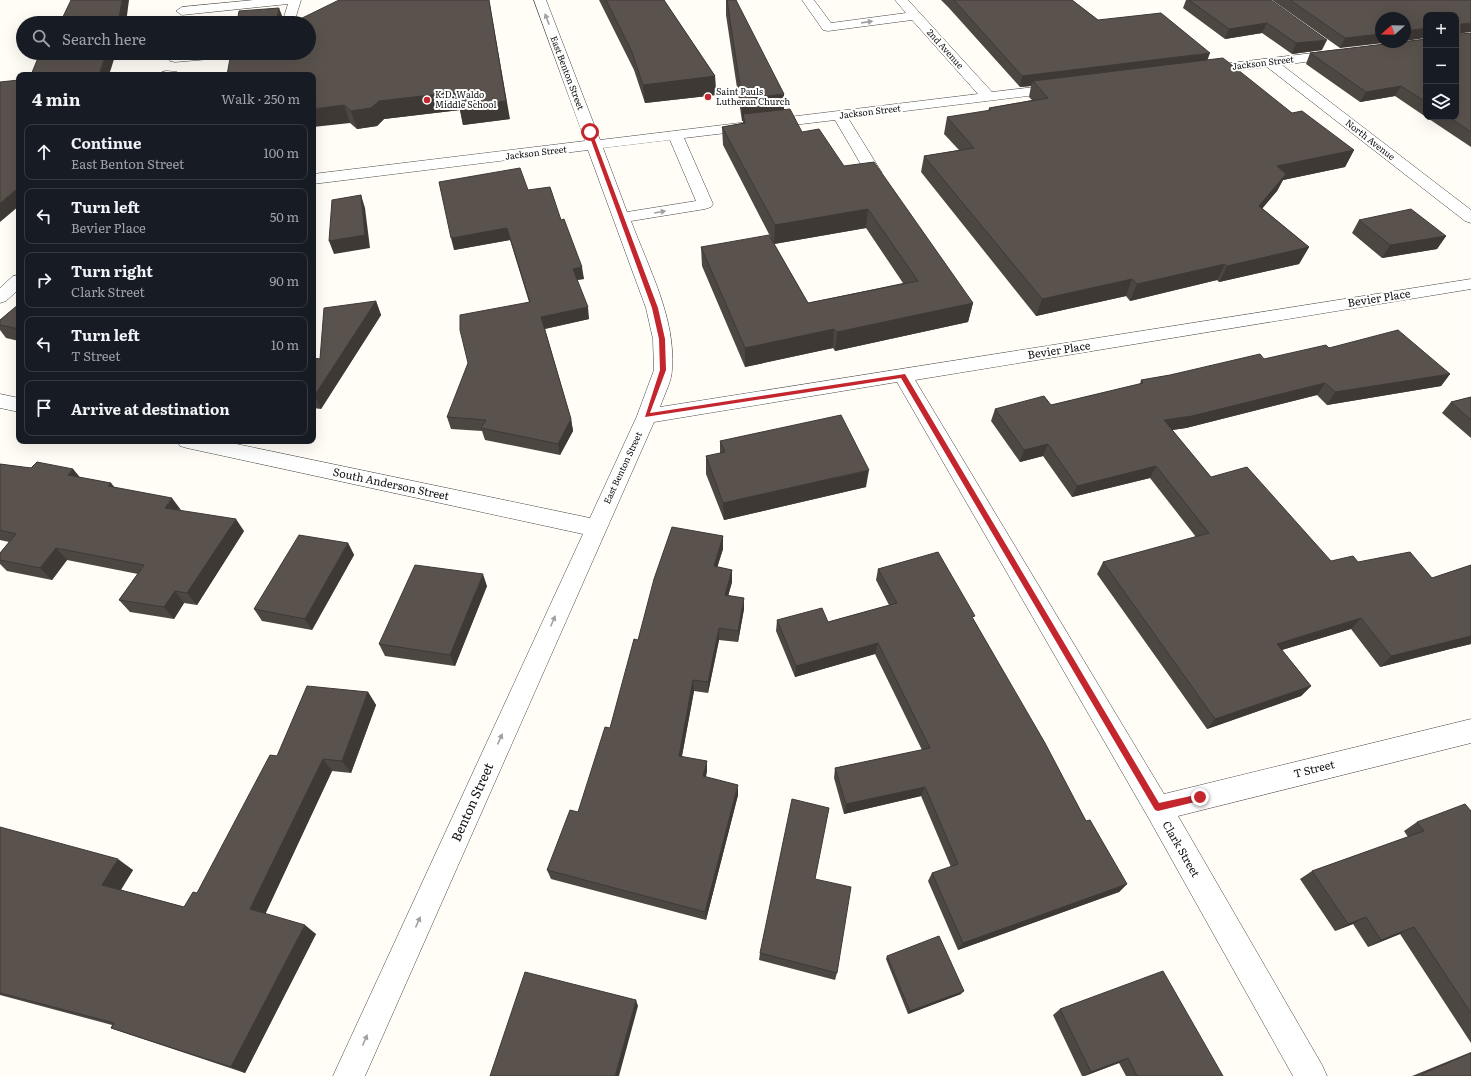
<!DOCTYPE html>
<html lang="en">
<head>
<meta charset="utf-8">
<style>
	body { margin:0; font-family:Literata,serif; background:#20242c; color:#f1f3f6 }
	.controls { position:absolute; right:12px; top:12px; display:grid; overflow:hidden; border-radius:8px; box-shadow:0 4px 16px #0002 }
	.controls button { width:36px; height:36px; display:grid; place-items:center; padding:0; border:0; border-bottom:1px solid #363941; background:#171b24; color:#f1f3f6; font:20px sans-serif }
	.compass { position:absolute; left:1375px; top:12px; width:36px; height:36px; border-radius:50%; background:#171b24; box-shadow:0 4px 16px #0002; rotate:250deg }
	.stop { position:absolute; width:12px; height:12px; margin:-9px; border:3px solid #c4262e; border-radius:50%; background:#fff }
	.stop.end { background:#c4262e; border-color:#fff; box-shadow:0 1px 4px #0008 }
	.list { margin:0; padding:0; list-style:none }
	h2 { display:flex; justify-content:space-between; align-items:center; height:52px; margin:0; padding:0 16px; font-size:17px }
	h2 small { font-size:13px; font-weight:400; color:#9ea1a6 }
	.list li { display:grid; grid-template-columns:26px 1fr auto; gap:12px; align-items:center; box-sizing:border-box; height:56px; margin:0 8px 8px; padding:0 8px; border:1px solid #363941; border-radius:8px }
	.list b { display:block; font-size:15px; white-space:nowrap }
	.list p { margin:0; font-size:13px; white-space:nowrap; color:#9ea1a6 }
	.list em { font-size:13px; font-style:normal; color:#9ea1a6 }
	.icon { flex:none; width:22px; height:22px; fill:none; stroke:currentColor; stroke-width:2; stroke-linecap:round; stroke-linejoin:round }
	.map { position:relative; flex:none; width:1471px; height:1076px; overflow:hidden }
	.search { position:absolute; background:#171b24; box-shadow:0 4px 16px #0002; left:16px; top:16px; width:300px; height:44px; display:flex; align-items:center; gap:10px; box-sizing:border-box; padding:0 14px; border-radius:22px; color:#9ea1a6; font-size:15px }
	.panel { position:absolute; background:#171b24; box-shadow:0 4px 16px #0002; left:16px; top:72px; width:300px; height:372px; border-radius:8px }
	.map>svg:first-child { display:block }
</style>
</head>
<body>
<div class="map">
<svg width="1471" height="1076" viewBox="0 0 1471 1076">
	<rect width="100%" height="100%" fill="#fffdf5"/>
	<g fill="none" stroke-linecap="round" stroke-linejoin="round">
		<defs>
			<g id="minor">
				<polygon points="254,0 301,0 294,23 282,23 288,4 182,15 176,11 182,7"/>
				<path d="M534,0H546L600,140L978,94L912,20L828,31L823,30L802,0H814L831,23L906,13L895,0H908L992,92L1060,84L1065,85L1067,88L1065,91L1060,92L848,118L882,173L879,176H869L866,173L835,120L684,138L713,204L711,207L705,209L631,221C648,267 676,318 672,369C672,381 664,395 660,407L1471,279V289L915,380L1164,794L1471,719V743L1178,816L1322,1065L1327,1076H1293L1148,817L897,382L654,422L365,1076H333L583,534L187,448L180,446L177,441H222L590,518L637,416L654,370L653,339L646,308L588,150L313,184V174L585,141ZM670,140L696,201L627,212L603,148Z"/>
				<polygon points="1338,50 1343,51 1345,54 1343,57 1282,65 1471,210 1471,223 1465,221 1267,67 1206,74 1201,73 1199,70 1201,67 1206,66"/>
				<polygon points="187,53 218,53 215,58 210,59 175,62 170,61 168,58 170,55"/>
				<polygon points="167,71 177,72 179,75 160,75 162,72"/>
				<polygon points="19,275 19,289 6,301 0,303 0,288 13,276"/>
				<polygon points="0,394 19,398 19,412 0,408"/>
			</g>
		</defs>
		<use href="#minor" stroke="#444" stroke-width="1"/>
		<use href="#minor" fill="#fff" fill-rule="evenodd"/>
	</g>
	<g fill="#4d4742" fill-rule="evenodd">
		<polygon points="599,0 664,0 715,76 716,95 645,103 634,70"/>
		<path d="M726,0H736L784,109L802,132L844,166L973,303L968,322L835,351L833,348L745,367L702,266L701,247L771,238L723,145L722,127L743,123V121H742L726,15ZM866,228L903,283L808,303L774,244Z"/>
		<polygon points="941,0 1072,0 1098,20 1207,60 1292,113 1354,150 1345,167 1283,180 1277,191 1262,208 1309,247 1299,264 1219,282 1217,280 1130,301 1126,296 1036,316 921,172 924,156 959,150 944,134 947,117 988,111 989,108 1032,100 1029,97 1031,86 1020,87 949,8"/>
		<polygon points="1186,0 1270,0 1322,50 1292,54 1262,33 1225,39 1183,8"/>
		<polygon points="1272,0 1471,0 1461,33 1461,34 1471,33 1471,147 1426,117 1456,117 1456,15 1340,48"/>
		<polygon points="1426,39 1426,117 1395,96 1360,102 1306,64 1310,53"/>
		<polygon points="231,53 510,119 463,125 460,110 384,119 377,126 357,129 350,123"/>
		<polygon points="528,190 561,220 584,279 577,280 589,319 545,329 571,419 573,431 560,455 485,440 482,431 451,429 447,417 529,302 510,240 454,250"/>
		<polygon points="1359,220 1446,236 1437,249 1382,258 1352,233"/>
		<polygon points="376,301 381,315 321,409 313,408 313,358 320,359"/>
		<polygon points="19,304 19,341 6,338 0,330 0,320"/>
		<polygon points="1329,348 1450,374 1441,386 1327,405 1317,395 1186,428 1172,430 1211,477 1331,561 1358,562 1432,578 1471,565 1471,644 1450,649 1380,667 1351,629 1282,650 1311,686 1301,696 1207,729 1097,574 1103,562 1196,537 1150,478 1072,497 1043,456 1020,462 991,421 995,409 1051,405 1140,384 1141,380"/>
		<polygon points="1471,397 1471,438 1442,413 1451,402"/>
		<polygon points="720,441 866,487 724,520 706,474 706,456 720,453"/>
		<polygon points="0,464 31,468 73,469 80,478 111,483 114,488 244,531 197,605 184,603 174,619 130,612 119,600 138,574 67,560 52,580 7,571 0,564 0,553 9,542 0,540"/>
		<polygon points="723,536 723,549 717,567 732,570 732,582 728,596 744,609 738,642 719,640 708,693 694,691 682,756 707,771 706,777 738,795 706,920 551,879 547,870 578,812 610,728 638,640"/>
		<polygon points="348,543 354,555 312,630 262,621 254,609"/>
		<polygon points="878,569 974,620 1086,821 1127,884 1119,892 958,950 928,881 932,873 951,867 921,796 844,814 834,778 835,768 922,750 875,654 795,677 776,631 777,620 828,622 889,605 876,580"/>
		<polygon points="487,586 455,666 385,656 379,644"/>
		<polygon points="368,692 376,705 351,773 332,771 265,914 316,934 245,1073 128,1034 111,1028 112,1025 0,995 0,827 133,870 121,890 184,907 197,893 277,756"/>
		<polygon points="1471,811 1471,1043 1400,934 1368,947 1353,924 1335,931 1300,879 1312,871 1408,837 1404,831 1417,822"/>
		<polygon points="815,879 837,973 835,980 759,960 760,953"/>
		<polygon points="887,956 961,994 908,1014 886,959"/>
		<polygon points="1060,1009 1223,1076 1126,1076 1119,1063 1085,1076 1082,1076 1053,1015"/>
		<polygon points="1471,1052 1471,1076 1412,1076"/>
	</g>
	<g fill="#3f3936">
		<polygon points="122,0 129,0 126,23 117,23"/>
		<polygon points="489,0 510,119 463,125 460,110 384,119 377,126 357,129 351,111 379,101"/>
		<polygon points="279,8 285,23 276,23"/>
		<polygon points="1267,23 1262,33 1225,39 1229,29"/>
		<polygon points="1471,23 1471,32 1456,34 1461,24"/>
		<polygon points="1426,28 1426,38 1405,41 1405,31"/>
		<polygon points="1381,34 1381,42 1393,42 1340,48 1345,38"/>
		<polygon points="1327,40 1322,50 1292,54 1296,43"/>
		<polygon points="106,53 116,53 109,75 99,75"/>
		<polygon points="1210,53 1206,64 1033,81 1031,86 1020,87 1022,76"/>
		<polygon points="715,76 716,95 645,103 643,85"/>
		<polygon points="1401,86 1395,96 1360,102 1366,92"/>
		<polygon points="784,94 784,116 743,114 743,121 742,121 742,99"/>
		<polygon points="344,105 350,123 313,127 313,109"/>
		<polygon points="1354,150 1345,167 1283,180 1277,191 1251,222 1277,166"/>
		<polygon points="19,187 19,206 0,222 0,203"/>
		<polygon points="361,195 365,208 370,248 334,254 329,241"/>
		<polygon points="868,209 866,228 774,244 775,225"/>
		<polygon points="507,228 510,240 454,250 451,238"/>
		<polygon points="1446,236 1437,249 1382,258 1390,245"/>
		<polygon points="1309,247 1299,264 1219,282 1227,266"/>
		<polygon points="1225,264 1217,280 1130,301 1137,284"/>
		<polygon points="582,267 584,279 575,280 573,269"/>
		<polygon points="1132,279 1126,296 1036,316 1042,299"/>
		<polygon points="376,301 381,315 321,409 315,395"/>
		<polygon points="973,303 968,322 835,351 837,332"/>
		<polygon points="588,307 589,319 544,329 541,317"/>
		<polygon points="834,329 833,348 745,367 745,348"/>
		<polygon points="1450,374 1441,386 1327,405 1335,392"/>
		<polygon points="1325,383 1317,395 1186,428 1158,432 1164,420"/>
		<polygon points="571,419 573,431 560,455 558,444"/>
		<polygon points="1048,444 1043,456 1020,462 1024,450"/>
		<polygon points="1156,466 1150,478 1072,497 1077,486"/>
		<polygon points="73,469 83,481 68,475"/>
		<polygon points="869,470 866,487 724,520 723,503"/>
		<polygon points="111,483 121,495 108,486"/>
		<polygon points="172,498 181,510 165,508"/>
		<polygon points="236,519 244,531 197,605 187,593"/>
		<polygon points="723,536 723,549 714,578 714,566"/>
		<polygon points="348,543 354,555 312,630 305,619"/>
		<polygon points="56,548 67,560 52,580 40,568"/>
		<polygon points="732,570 732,582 725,607 725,595"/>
		<polygon points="483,574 487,586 455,666 450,655"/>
		<polygon points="175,591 184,603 174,619 164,607"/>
		<polygon points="744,598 744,609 738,642 738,631"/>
		<polygon points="1361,618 1351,629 1268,654 1277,644"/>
		<polygon points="719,628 719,640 708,693 708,682"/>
		<polygon points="1471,636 1471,644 1450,649 1380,667 1391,656"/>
		<polygon points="878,643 875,654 795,677 796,666"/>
		<polygon points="693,680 694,691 680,766 679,756"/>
		<polygon points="1311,686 1301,696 1207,729 1215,719"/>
		<polygon points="368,692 376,705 351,773 342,761"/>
		<polygon points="323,759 332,771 263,919 250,909"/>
		<polygon points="707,761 707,771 703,786 703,776"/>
		<polygon points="738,785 738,795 706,920 705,912"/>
		<polygon points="925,787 921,796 844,814 846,804"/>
		<polygon points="118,859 133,870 117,895 102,885"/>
		<polygon points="1127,884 1119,892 958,950 963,943"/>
		<polygon points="1366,917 1353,924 1335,931 1348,924"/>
		<polygon points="305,925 316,934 245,1073 231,1067"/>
		<polygon points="1414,927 1400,934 1368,947 1381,940"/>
		<polygon points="964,991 961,994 908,1014 910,1011"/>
		<polygon points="636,1000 638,1006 619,1076 615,1076"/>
		<polygon points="1128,1058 1119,1063 1084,1076 1091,1072"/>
	</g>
	<g fill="#5a524d" stroke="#3f3936">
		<polygon points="71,0 122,0 120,13 117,23 60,23"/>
		<polygon points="339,0 489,0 506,101 459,107 457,92 379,101 371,108 351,111 344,105 313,109 313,75 227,75 231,53 309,53 309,23 292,23"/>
		<polygon points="606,0 664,0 715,76 643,85 632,52"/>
		<polygon points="727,0 736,0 784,94 742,99"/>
		<polygon points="954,0 1072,0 1098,20 1161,13 1210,53 1022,76"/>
		<polygon points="1189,0 1271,0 1327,40 1296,43 1267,23 1229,29"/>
		<polygon points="1290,0 1471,0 1471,23 1461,24 1461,34 1471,33 1471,132 1449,117 1456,117 1456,15 1426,15 1426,28 1405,31 1405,18 1381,18 1381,34 1345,38"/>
		<polygon points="279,8 276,23 237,23 239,11"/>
		<polygon points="1426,39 1426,102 1401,86 1366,92 1310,53"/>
		<polygon points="40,53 106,53 99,75 31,75"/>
		<polygon points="1223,58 1292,113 1302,111 1354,150 1277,166 1286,174 1259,206 1309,247 1227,266 1225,264 1137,284 1132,279 1042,299 924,156 974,148 947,117 991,110 989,108 1048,98 1033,81"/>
		<polygon points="19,80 19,187 0,203 0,82"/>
		<polygon points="790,109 802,132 819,129 844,166 874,162 973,303 837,332 834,329 745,348 701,247 769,235 808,303 918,281 868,209 775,225 722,127 745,123 743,114"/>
		<polygon points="520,168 528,190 550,187 561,220 564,219 582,267 573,269 588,307 541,317 571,419 558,444 481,428 486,420 447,417 468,363 460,330 460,315 530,302 507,228 451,238 439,182"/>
		<polygon points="361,195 365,235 329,241 332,200"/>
		<polygon points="1411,209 1446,236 1390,245 1359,220"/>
		<polygon points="376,301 315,395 313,395 313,358 320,359 324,308"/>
		<polygon points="19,304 19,329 0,325 0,320"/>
		<polygon points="1398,330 1450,374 1335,392 1325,383 1192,416 1164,420 1211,477 1247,467 1331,561 1353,556 1358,562 1410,552 1432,578 1471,565 1471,636 1391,656 1361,618 1277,644 1311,686 1215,719 1103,562 1209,533 1156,466 1077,486 1048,444 1024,450 995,409 1044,396 1051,405 1143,383 1141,380 1170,375 1260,354 1264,359 1326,345 1329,348"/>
		<polygon points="1471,397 1471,420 1451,402"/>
		<polygon points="841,415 869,470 723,503 706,456 725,452 720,441"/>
		<polygon points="37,462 73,469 68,475 111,483 108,486 172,498 165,508 236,519 187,593 175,591 164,607 119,600 144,565 56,548 40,568 0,560 0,553 16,534 0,530 0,464 31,468"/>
		<polygon points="672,527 723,536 714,566 732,570 725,595 744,598 738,631 719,628 708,682 693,680 679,756 707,761 703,776 738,785 705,912 547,870 570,810 578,812 605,727 610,728 634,639 638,640 654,579"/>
		<polygon points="299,535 348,543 305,619 254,609"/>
		<polygon points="938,552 975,616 972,617 1045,743 1086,821 1090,820 1127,884 963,943 932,873 958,864 925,787 846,804 835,768 930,748 878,643 796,666 777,620 822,608 828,622 897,603 878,569"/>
		<polygon points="415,565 483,574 450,655 379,644"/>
		<polygon points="307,686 368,692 342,761 323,759 250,909 305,925 231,1067 111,1028 114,1023 0,993 0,827 118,859 102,885 184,907 193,892 197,893 270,755 277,756"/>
		<polygon points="792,799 829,808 815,879 851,887 837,973 760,953"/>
		<polygon points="1465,804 1471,811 1471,1013 1414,927 1381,940 1366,917 1348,924 1312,871 1424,831 1417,822"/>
		<polygon points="939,936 964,991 910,1011 887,956"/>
		<polygon points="1163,971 1223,1076 1137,1076 1128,1058 1091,1072 1060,1009"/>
		<polygon points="525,972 636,1000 615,1076 490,1076"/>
		<polygon points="1471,1053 1471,1076 1424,1076 1422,1074"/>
	</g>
	<defs><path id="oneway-solid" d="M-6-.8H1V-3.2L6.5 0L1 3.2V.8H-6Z"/></defs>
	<g fill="#a0a0a0">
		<use href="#oneway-solid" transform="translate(547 19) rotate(-111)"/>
		<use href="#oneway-solid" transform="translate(867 22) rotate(-8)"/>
		<use href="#oneway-solid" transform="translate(660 212) rotate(-10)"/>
		<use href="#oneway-solid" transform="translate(553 621) rotate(-66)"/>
		<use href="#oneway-solid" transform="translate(500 739) rotate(-66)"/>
		<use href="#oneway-solid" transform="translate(418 922) rotate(-66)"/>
		<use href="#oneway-solid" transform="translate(365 1040) rotate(-66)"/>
	</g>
	<polygon fill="#c4262e" points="590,131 592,132 658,308 665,339 666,370 650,413 905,374 1159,803 1200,794 1203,795 1203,800 1158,811 1155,810 901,378 645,417 660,370 659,339 652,308 588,132"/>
	<g fill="#c4262e" stroke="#fff" stroke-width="1.5">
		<circle cx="708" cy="97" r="4"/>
		<circle cx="427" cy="100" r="4"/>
	</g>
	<g text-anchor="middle" stroke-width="4" stroke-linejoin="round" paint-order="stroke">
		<g font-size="9" fill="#111" stroke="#fff">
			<text transform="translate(945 49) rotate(48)" y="3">2nd Avenue</text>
			<text transform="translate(1263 63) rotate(-7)" y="3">Jackson Street</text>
			<text transform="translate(567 73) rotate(69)" y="3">East Benton Street</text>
			<text transform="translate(870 112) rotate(-7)" y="3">Jackson Street</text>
			<text transform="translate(1370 140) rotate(38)" y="3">North Avenue</text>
			<text transform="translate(536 153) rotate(-7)" y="3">Jackson Street</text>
			<text transform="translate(623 468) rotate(-65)" y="3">East Benton Street</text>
		</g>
		<g font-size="9" fill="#111" stroke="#fff" text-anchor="start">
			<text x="716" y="95">Saint Pauls<tspan x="716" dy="10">Lutheran Church</tspan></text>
			<text x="435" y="98">K.D. Waldo<tspan x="435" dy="10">Middle School</tspan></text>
		</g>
		<g font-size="11" fill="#111" stroke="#fff">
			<text transform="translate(1379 298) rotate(-9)" y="4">Bevier Place</text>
			<text transform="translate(1059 350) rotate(-9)" y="4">Bevier Place</text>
			<text transform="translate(391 484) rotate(12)" y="4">South Anderson Street</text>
			<text transform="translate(1314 769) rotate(-14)" y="4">T Street</text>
			<text transform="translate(1181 849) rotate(60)" y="4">Clark Street</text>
		</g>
		<g font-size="13" fill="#111" stroke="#fff">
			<text transform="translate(472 802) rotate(-66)" y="5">Benton Street</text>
		</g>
	</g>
</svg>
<div class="controls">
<button>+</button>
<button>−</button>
<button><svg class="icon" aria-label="layers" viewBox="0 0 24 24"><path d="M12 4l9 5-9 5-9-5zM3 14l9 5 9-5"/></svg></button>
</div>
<svg class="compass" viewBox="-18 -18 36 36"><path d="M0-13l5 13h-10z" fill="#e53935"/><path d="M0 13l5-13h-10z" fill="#9ea1a6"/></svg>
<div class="stop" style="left:590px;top:132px"></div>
<div class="stop end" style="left:1200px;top:797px"></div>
<div class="search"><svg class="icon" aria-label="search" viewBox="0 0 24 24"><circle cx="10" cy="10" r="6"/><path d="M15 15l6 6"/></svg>Search here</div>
<section class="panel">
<h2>4 min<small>Walk · 250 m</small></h2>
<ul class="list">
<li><svg class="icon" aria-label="ahead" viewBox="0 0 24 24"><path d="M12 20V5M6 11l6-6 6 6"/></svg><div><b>Continue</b><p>East Benton Street</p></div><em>100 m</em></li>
<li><svg class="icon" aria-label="left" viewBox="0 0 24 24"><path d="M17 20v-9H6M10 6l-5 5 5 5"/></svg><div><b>Turn left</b><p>Bevier Place</p></div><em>50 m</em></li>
<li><svg class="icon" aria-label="right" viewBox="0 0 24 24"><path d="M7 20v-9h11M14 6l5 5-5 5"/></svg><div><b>Turn right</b><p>Clark Street</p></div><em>90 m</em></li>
<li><svg class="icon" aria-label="left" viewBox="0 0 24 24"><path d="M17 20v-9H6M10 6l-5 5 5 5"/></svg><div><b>Turn left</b><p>T Street</p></div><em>10 m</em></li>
<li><svg class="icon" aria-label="arrive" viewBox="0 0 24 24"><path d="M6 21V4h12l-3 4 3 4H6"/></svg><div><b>Arrive at destination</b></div></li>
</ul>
</section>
</div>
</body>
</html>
